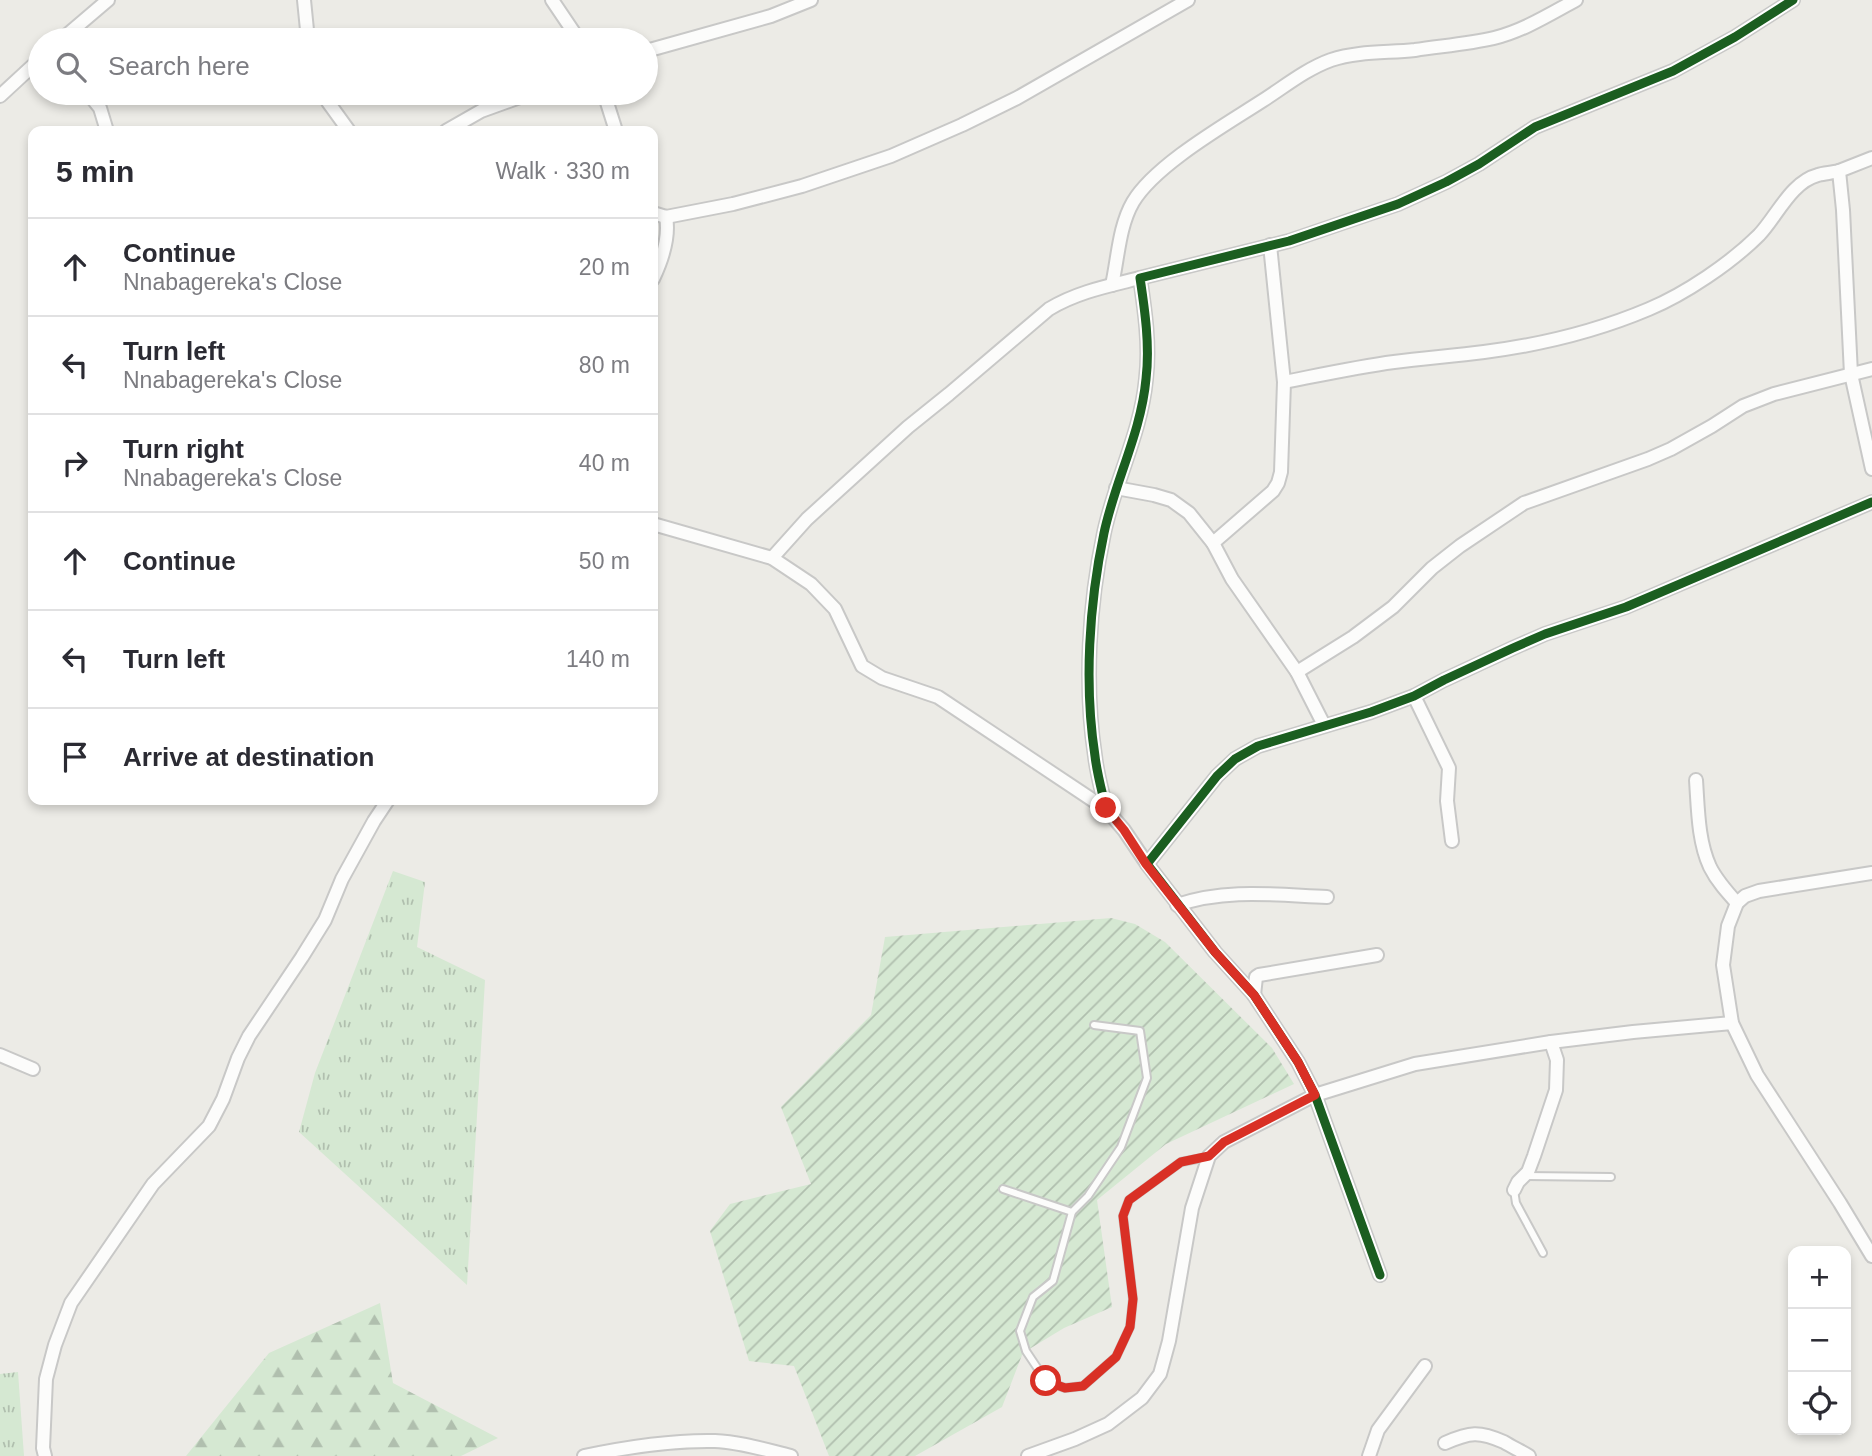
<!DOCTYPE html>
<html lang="en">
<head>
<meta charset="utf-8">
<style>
	body { margin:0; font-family:Helvetica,sans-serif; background:#f7f7f7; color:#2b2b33 }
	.controls { position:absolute; right:21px; bottom:21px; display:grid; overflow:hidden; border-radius:14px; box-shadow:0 4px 10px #0003 }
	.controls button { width:63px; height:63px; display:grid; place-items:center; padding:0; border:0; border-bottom:2px solid #e1e1e2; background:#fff; color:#2b2b33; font:35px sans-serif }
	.stop { position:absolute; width:21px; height:21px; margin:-16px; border:5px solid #d93025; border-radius:50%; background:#fff }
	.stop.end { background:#d93025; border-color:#fff; box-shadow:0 2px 7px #0008 }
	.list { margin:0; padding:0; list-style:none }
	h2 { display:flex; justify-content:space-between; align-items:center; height:91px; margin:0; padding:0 28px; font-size:30px }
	h2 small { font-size:23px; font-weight:400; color:#7c7c81 }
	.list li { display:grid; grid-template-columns:46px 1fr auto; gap:21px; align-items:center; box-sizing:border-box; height:98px; padding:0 28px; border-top:2px solid #e1e1e2 }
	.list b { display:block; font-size:26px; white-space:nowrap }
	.list p { margin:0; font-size:23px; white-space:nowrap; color:#7c7c81 }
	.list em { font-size:23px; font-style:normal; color:#7c7c81 }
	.icon { flex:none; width:38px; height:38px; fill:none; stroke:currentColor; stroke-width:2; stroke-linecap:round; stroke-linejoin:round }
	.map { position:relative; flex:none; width:1872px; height:1456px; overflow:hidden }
	.search { position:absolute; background:#fff; box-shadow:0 4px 10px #0003; left:28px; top:28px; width:630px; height:77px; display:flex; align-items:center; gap:18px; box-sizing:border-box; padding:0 24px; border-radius:38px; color:#7c7c81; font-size:26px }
	.panel { position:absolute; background:#fff; box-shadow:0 4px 10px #0003; left:28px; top:126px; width:630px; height:679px; border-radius:14px }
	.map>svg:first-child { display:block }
</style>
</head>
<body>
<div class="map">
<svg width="1872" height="1456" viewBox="0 0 1872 1456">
	<defs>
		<pattern id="grass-tufts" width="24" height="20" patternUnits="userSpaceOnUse" patternTransform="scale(1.75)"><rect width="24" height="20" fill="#d5e8d2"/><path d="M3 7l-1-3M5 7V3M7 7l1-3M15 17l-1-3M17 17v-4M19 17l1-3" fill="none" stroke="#b0bfae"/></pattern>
		<pattern id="forest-firs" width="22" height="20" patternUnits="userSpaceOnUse" patternTransform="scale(1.75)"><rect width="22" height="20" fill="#d5e8d2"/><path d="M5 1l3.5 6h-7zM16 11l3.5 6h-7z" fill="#b0bfae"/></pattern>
		<pattern id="garden-furrows" width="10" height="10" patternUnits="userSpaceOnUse" patternTransform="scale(1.75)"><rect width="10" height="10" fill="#d5e8d2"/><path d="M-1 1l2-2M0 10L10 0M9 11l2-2" fill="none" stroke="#b0bfae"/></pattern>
	</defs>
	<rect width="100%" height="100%" fill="#ecebe6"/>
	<g fill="url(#grass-tufts)">
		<polygon points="393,871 425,882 417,947 485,980 467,1285 299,1132 315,1073"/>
		<polygon points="18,1372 24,1456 0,1456 0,1374"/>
	</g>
	<polygon fill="url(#forest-firs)" points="380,1303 393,1383 498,1438 461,1456 186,1456 269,1353"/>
	<polygon fill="url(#garden-furrows)" points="1111,918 1135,924 1165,942 1272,1048 1294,1084 1166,1144 1097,1200 1112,1307 1064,1328 1026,1351 1022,1355 1002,1407 915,1456 829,1456 794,1366 749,1361 710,1231 730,1204 811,1184 781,1107 871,1015 885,937"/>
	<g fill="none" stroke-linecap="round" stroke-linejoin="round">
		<defs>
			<g id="service">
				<polyline points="1094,1025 1140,1031 1147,1078 1121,1147 1088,1196 1072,1212 1053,1281 1033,1297 1020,1331 1026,1351 1046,1381 1065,1388 1083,1386 1116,1357 1130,1327 1133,1299 1123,1216 1129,1200 1181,1162 1207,1157"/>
				<polyline points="1526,1176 1611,1177"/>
				<polyline points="1003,1189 1072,1212"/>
				<polyline points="1514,1190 1516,1203 1543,1253"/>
			</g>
			<g id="minor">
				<polyline points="304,0 308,40"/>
				<polyline points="552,0 579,40"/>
				<polyline points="61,40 108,0"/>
				<polyline points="646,51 771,16 811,0"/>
				<polyline points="88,93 100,108 107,131"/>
				<polyline points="325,93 328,102 349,131"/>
				<polyline points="604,93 616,131"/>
				<polyline points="0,96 40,59"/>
				<polyline points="446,131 481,111 531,93"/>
				<polyline points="1872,158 1839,171 1843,210 1851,374 1872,469"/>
				<polyline points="653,213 666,217 733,204 802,186 891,156 962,125 1017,98 1188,0"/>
				<path d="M653,279C662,260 670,238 666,217"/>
				<path d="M1112,285C1118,258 1119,226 1133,202C1155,165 1225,125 1262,101C1284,87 1306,69 1331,60C1358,51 1387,53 1415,50C1441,46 1468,44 1494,38C1523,31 1550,14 1576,0"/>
				<path d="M1284,382C1320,375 1357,367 1394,362C1424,358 1454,356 1484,352C1539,345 1597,331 1649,309C1685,294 1731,263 1759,235C1777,216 1791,182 1818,175C1824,173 1832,173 1839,171"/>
				<polyline points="1116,488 1154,495 1171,500 1189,513 1213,543 1232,579 1297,672 1324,725"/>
				<polyline points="653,524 772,558 811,584 835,609 862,666 882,678 938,697 1106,809 1124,830 1147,864"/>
				<polyline points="1213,543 1273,491 1278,483 1281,472 1284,382 1270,245"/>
				<path d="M772,558L807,519L908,427L949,394L1049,309C1077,292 1108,286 1140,278"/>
				<polyline points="1297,672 1353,637 1393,607 1432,568 1460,546 1524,503 1648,459 1671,449 1712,426 1743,406 1756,401 1774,394 1872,369"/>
				<polyline points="1414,696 1449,768 1447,801 1452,841"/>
				<path d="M1696,780C1698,809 1698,841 1710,867C1717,881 1727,892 1737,903"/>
				<path d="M1106,809C1102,791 1097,774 1095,756C1084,685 1089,604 1104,533C1115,481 1141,433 1146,379C1150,346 1145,311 1140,278L1289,241L1398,204L1446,182L1479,164L1535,127L1673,71L1735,37L1793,0"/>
				<polyline points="1872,873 1759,891 1745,896 1737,903 1728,926 1723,965 1732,1023 1757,1075 1840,1203 1872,1256"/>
				<path d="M1177,905C1226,888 1277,895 1327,897"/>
				<polyline points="1254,995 1256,977 1259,975 1377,955"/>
				<polyline points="0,1055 33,1069"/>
				<polyline points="1514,1190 1518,1182 1528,1172 1534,1156 1556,1090 1557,1060 1551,1042"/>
				<polyline points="1380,1275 1315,1095 1298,1062 1254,995 1215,952 1147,864 1217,776 1235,759 1258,746 1371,712 1414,696 1444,680 1513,648 1545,634 1626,607 1872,502"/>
				<path d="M1445,1443C1470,1432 1479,1431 1504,1442C1512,1447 1521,1451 1529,1456"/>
				<polyline points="45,1456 43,1448 46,1379 55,1345 71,1303 153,1184 209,1126 223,1099 238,1058 249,1036 302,957 325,920 342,879 374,821 388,800"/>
				<path d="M584,1456C627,1447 671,1440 715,1441C740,1442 766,1450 791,1456"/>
				<polyline points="1028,1456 1075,1439 1108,1424 1142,1398 1160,1374 1169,1341 1192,1208 1209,1156 1224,1142 1315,1095 1415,1064 1551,1042 1633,1032 1732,1023"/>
				<polyline points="1369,1456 1378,1430 1425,1366"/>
			</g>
		</defs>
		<use href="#service" stroke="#c8c8c7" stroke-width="10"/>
		<use href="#minor" stroke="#c8c8c7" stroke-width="16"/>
		<use href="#service" stroke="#fcfcfb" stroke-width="6"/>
		<use href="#minor" stroke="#fcfcfb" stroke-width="12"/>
		<defs>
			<g id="cycleway">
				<path d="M1106,809C1102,791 1097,774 1095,756C1084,685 1089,604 1104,533C1115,481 1141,433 1146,379C1150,346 1145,311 1140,278L1289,241L1398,204L1446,182L1479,164L1535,127L1673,71L1735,37L1793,0"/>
				<polyline points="1380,1275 1315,1095 1298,1062 1254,995 1215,952 1147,864 1217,776 1235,759 1258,746 1371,712 1414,696 1444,680 1513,648 1545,634 1626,607 1872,502"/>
			</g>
		</defs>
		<use href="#cycleway" stroke="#fff" stroke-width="13"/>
		<use href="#cycleway" stroke="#1b5e20" stroke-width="9"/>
	</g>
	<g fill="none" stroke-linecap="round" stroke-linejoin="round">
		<polyline stroke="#d93025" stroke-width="9" points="1046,1381 1065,1388 1083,1386 1116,1357 1130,1327 1133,1299 1123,1216 1129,1200 1181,1162 1209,1156 1224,1142 1315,1095 1298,1062 1254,995 1215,952 1146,864 1124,830 1106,808"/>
	</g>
</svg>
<div class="controls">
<button>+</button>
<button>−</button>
<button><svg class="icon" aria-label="locate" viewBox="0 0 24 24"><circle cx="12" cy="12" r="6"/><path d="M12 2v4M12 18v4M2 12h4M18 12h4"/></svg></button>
</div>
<div class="stop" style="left:1046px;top:1381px"></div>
<div class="stop end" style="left:1106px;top:808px"></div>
<div class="search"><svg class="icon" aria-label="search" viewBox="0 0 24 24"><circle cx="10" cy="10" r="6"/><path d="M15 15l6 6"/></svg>Search here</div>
<section class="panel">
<h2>5 min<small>Walk · 330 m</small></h2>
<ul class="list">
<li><svg class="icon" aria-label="ahead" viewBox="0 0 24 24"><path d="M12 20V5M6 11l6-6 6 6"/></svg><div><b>Continue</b><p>Nnabagereka's Close</p></div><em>20 m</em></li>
<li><svg class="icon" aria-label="left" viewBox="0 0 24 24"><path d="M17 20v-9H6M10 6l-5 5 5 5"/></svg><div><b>Turn left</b><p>Nnabagereka's Close</p></div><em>80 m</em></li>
<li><svg class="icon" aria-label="right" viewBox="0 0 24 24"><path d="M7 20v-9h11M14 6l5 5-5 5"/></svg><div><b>Turn right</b><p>Nnabagereka's Close</p></div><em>40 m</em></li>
<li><svg class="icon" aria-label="ahead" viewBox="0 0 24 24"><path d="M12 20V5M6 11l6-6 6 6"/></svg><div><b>Continue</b></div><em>50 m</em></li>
<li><svg class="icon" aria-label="left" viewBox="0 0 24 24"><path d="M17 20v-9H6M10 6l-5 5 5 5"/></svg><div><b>Turn left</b></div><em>140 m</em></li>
<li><svg class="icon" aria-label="arrive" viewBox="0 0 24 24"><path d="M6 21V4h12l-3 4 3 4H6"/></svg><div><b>Arrive at destination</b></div></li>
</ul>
</section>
</div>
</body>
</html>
